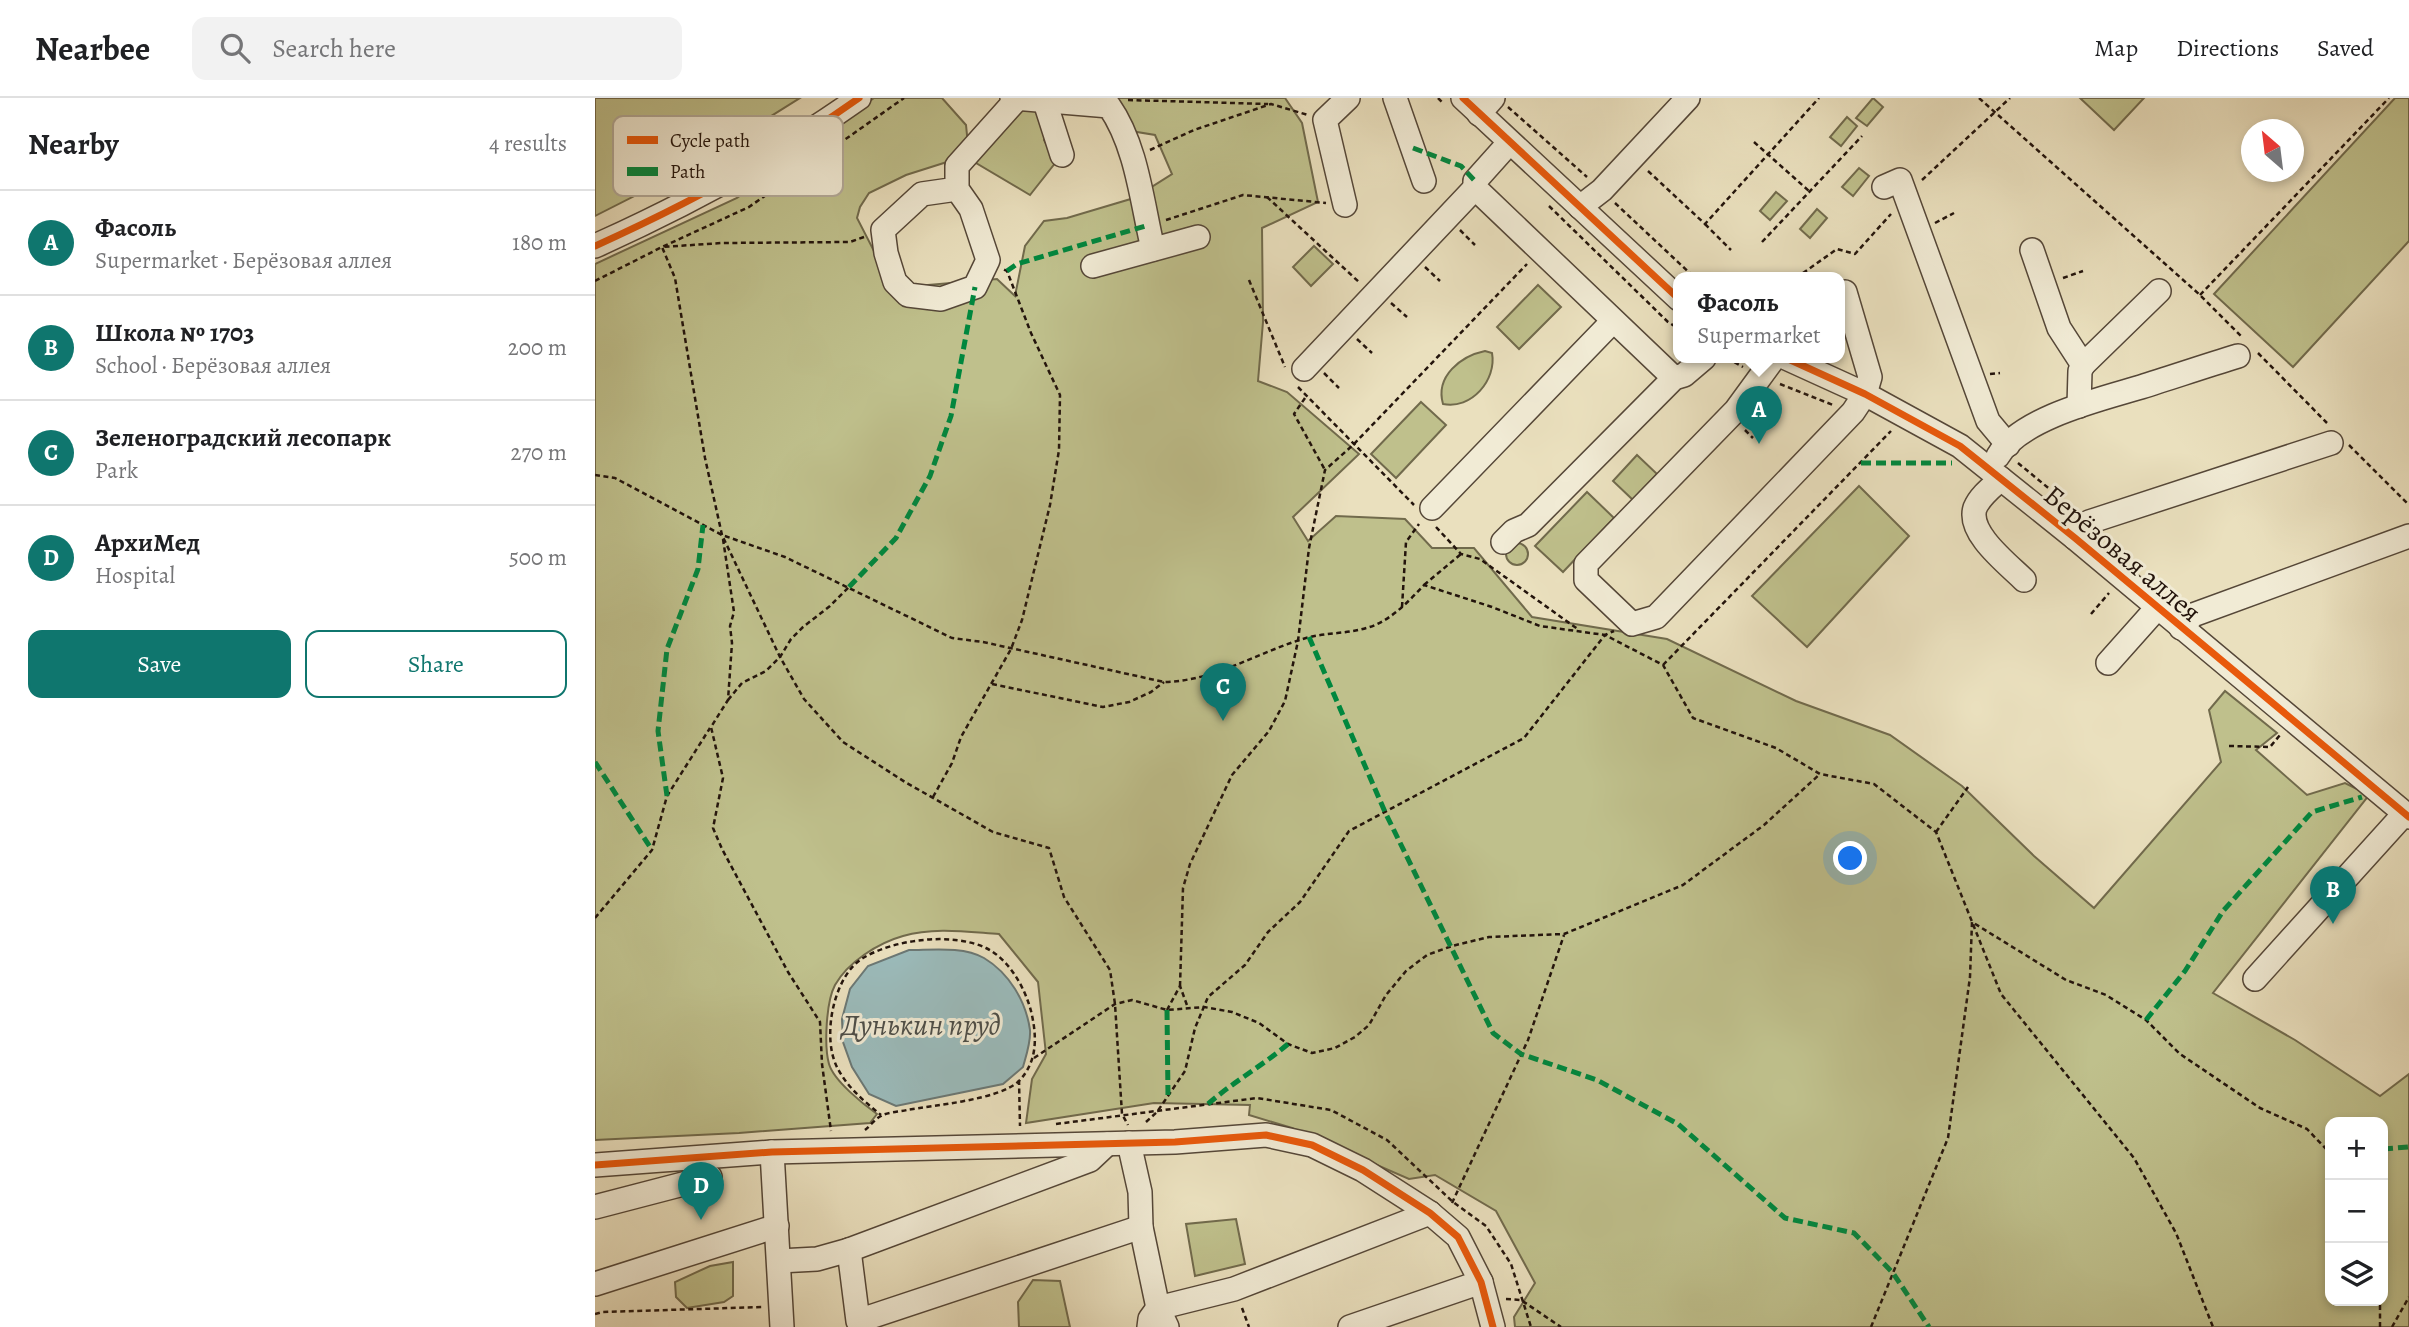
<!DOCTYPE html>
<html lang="en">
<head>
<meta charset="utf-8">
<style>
	body { margin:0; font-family:Alegreya,serif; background:#f2f2f2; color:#202124 }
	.controls { position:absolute; right:21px; bottom:21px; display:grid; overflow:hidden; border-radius:14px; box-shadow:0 4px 10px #0003 }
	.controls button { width:63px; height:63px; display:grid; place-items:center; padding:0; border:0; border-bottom:2px solid #e0e0e0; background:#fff; color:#202124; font:35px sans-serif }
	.compass { position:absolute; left:1646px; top:21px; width:63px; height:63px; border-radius:50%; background:#fff; box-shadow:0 4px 10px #0003; rotate:332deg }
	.you { position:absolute; left:1256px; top:761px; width:24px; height:24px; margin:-18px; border:5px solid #fff; border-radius:50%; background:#1a73e8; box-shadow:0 0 0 10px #1a73e833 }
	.badge { display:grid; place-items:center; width:46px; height:46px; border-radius:50%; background:#0f766e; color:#fff; font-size:23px; font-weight:700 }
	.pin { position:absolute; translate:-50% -58px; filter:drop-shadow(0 2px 4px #0008) }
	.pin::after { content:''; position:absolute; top:37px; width:24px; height:21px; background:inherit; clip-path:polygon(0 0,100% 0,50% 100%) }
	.popup { position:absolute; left:1078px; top:174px; width:172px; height:91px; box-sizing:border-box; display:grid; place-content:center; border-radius:14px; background:#fff; filter:drop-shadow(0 2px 5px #0005); font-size:23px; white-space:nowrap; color:#757577 }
	.popup b { font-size:26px; color:#202124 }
	.popup::after { content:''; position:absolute; left:50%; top:100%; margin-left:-14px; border:14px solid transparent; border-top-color:#fff }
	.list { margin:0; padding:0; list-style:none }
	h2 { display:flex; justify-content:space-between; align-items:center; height:91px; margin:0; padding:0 28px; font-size:30px }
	h2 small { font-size:23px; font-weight:400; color:#757577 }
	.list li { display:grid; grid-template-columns:46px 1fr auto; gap:21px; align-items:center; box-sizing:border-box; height:105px; padding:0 28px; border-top:2px solid #e0e0e0 }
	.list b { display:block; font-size:26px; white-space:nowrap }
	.list p { margin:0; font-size:23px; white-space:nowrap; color:#757577 }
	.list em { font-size:23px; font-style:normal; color:#757577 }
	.actions { display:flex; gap:14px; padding:21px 28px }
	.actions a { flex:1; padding:16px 0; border:2px solid #0f766e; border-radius:14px; text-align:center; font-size:24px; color:#0f766e }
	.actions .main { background:#0f766e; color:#fff }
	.icon { flex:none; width:38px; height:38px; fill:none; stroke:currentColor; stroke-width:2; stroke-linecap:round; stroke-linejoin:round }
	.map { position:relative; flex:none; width:1814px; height:1229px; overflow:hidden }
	header { display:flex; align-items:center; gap:42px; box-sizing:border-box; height:98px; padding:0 35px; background:#fff; border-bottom:2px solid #e0e0e0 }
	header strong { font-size:33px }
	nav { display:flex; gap:38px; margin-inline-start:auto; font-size:24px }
	.search { width:490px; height:63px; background:#f2f2f2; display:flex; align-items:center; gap:18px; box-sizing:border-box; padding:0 24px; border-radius:14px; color:#757577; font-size:26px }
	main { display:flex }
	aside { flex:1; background:#fff }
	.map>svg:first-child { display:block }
</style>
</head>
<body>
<header>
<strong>Nearbee</strong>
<div class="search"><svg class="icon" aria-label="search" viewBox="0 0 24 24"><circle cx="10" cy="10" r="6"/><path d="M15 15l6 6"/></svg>Search here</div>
<nav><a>Map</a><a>Directions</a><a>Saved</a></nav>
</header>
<main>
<aside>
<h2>Nearby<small>4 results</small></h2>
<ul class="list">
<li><span class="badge">A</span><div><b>Фасоль</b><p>Supermarket · Берёзовая аллея</p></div><em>180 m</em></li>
<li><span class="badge">B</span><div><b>Школа № 1703</b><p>School · Берёзовая аллея</p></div><em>200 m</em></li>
<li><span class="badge">C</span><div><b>Зеленоградский лесопарк</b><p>Park</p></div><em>270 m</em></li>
<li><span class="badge">D</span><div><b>АрхиМед</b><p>Hospital</p></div><em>500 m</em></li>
</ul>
<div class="actions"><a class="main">Save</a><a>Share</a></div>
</aside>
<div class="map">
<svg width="1814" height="1229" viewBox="0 0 1814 1229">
	<rect width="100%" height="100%" fill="#eae0be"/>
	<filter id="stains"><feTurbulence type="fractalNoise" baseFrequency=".00286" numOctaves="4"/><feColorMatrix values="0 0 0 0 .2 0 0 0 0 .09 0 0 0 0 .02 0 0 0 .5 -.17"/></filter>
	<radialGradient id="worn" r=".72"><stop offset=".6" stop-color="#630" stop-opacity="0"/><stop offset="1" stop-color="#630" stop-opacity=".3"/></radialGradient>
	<g fill="#bfc08c" stroke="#716a4c" stroke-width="2" fill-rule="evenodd">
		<polygon points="0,0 205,0 85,75 0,118"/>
		<path d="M279,0H347L371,27L374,57L311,77L274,95L265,109L262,120L298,190L402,181L420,198L430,148L449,123L472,120L539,100L577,76L560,37L524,31L515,7L478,0H690L707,25L723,104L667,130L668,224L663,283L692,294L764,356L698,419L713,443L741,418L810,421L837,450H879L937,519L1072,541L1201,603L1295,637L1367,688L1439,758L1499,810L1626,664L1614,612L1630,593L1682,635L1661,652L1712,697L1750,685L1774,697L1618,895L1700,942L1785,998L1814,976V1229H920L919,1219L940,1185L901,1113L840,1077L814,1081L697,1030L654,1017L655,1007L559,1005L431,1025L437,981L451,956L443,884L404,836C373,834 339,829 308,838C283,845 253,864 240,887C231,904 229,948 234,966C239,983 268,1006 282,1016L275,1025L144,1035L0,1042V166L142,100ZM1735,1024H1788V1203H1735Z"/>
		<polygon points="430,0 474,0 449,42 461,64 435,97 376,62"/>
		<polygon points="1278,0 1288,9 1272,28 1261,20"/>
		<polygon points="1485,0 1549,0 1519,32"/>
		<polygon points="1800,0 1814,0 1814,143 1698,269 1619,196"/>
		<polygon points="1252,19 1262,28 1246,48 1235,39"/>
		<polygon points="1264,70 1274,78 1258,98 1247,89"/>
		<polygon points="1181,94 1192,103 1175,122 1165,113"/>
		<polygon points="1222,111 1232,120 1215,140 1205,131"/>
		<polygon points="719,148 738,166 716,188 698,169"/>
		<polygon points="943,187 966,209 924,251 902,229"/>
		<path d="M890,253L897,255C902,282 876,312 848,306C840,278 866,258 890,253Z"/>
		<polygon points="826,304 851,327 801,380 776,356"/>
		<polygon points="1042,357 1062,376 1038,402 1018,383"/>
		<polygon points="1264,388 1314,438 1212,549 1157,498"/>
		<polygon points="992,394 1019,420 968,474 940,448"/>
		<circle cx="922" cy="456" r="11"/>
		<polygon points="641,1121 650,1166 600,1178 591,1126"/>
		<polygon points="138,1164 138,1198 129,1204 92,1210 81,1199 80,1184 115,1168"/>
		<polygon points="438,1182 465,1183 475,1229 424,1229 423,1204"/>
	</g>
	<path fill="#9bbbbb" stroke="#6b7875" stroke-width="2" d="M314,852C337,852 368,848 389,860C414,875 431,903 435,932C436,944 431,958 428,969L408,986L301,1008L274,996L257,969L248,944L247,921L255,891L273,868Z"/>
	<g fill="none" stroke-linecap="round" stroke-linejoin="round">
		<defs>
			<g id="minor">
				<path d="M417,0L514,8C542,48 547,105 558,151"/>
				<polyline points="800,0 829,83"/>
				<polyline points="868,0 1084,201"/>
				<polyline points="450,4 467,57"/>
				<polyline points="884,16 898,0"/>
				<polyline points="914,45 880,83 880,90 1079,280"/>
				<polyline points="1289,89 1305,82 1393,323 1413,347"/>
				<polyline points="362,91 376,111 393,162 380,189 346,201 313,197 300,184 291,155 288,132 327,96 362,91 362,68 421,2"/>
				<polyline points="750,107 730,22 753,0"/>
				<polyline points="985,109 1007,92 1093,0"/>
				<path d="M0,148C93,106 181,59 264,0"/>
				<polyline points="1437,152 1464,230 1488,267"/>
				<polyline points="498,168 603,139"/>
				<polyline points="1179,260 1141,312 991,466 991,482 1037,526 1061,519 1258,314 1270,296 1275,279 1250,194"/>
				<polyline points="1191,260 1270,296 1365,348 1480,440 1814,719"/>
				<polyline points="709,271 880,90"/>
				<polyline points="1484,308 1485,273 1488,267 1564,193"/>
				<path d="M1403,358C1425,320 1506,301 1546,289C1578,279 1610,268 1643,258"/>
				<path d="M1406,381C1397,389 1385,398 1380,410C1372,435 1413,466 1429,482"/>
				<polyline points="837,410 1018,223"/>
				<polyline points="1480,440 1494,424 1736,345"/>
				<polyline points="908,444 919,433 933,427 1079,280 1089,277 1109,260"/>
				<polyline points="1586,530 1598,517 1814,438"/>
				<polyline points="1513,565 1562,510"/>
				<polyline points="1660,881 1810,715"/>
				<polyline points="534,1045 545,1094 546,1129 563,1210 572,1229"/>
				<polyline points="177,1054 187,1229"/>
				<polyline points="0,1067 177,1054 580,1044 671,1037 717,1047 768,1072 835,1115 863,1139 886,1184 898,1229"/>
				<polyline points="0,1109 115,1079"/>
				<polyline points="254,1152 263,1223 546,1129"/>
				<polyline points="184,1163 222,1161 254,1152 495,1062 512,1046"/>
				<polyline points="0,1186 182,1128"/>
				<polyline points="554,1229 555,1221 563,1210 639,1191 835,1115"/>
				<polyline points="755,1229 886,1184"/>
			</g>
		</defs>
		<use href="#minor" stroke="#554738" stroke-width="26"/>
		<g stroke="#23140c" stroke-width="2.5" stroke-dasharray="5 3.5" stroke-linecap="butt">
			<polyline points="843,0 849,6"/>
			<polyline points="1384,0 1605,197 1646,238"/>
			<polyline points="533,2 673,6"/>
			<polyline points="913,9 992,79"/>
			<polyline points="1159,44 1214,93"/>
			<polyline points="555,52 599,32 676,6 713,17"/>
			<polyline points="1053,73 1110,126 1224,0"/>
			<polyline points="1327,82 1415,0"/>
			<polyline points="672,99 765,185"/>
			<polyline points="1020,105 1100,180"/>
			<polyline points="954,108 1073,224 1084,231"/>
			<polyline points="571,122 648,97 731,105"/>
			<polyline points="1340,125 1359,115"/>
			<polyline points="1110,126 1136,152"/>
			<polyline points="865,132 880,147"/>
			<polyline points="269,139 255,144 127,145 67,149 80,180 110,360 127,437 185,559 209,601 248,644 310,684 398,734 454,750 469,799 515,872 520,906 527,1016 533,1027"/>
			<polyline points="1167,144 1267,38"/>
			<polyline points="830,169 845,183"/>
			<polyline points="1201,180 1242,151 1260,156 1296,116"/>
			<polyline points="1468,180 1488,173"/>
			<polyline points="654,182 690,269"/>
			<polyline points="0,183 67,149 154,109 309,0"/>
			<polyline points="1605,197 1794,0"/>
			<polyline points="796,205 812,219"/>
			<polyline points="762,241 777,255"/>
			<polyline points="1663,255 1732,325"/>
			<polyline points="1132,260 1148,269"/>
			<polyline points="729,275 744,290"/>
			<polyline points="1395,276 1405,275"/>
			<polyline points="1185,286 1238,307"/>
			<polyline points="703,289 819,407"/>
			<polyline points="710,300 699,316 730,372"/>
			<polyline points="1150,332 1158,340"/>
			<polyline points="1754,347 1814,407"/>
			<polyline points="1423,365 1480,412"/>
			<path d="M0,377L20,380L127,437L190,459L357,540L388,544L569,584C620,583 663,554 711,540C733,534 759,536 780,527C799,519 815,502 829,487L897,509L945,528L1010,537L1068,567L1098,620L1181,650L1225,676L1279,686L1341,734L1406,896L1539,1060L1581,1135L1618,1229"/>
			<polyline points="841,429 866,456 885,461 984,532"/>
			<polyline points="128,441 139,514 135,528 137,545 133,602 116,629 128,680 118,730 127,751 193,874 225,924 227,966 236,1033"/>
			<polyline points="829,487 866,456"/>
			<polyline points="807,509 811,444 824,426"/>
			<polyline points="1496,516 1514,495"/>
			<polyline points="1068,567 1296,333"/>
			<polyline points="397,586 508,609 534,604 556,594 569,584"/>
			<polyline points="133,602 147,585 171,573 185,559 196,541 208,529 235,508 254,489"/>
			<polyline points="1634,648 1675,649 1685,637"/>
			<polyline points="338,699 357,665 366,639 416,551 427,522 455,407 464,352 465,297 436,235 412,173 408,171"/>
			<polyline points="1341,734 1373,689"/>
			<polyline points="0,820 57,752 72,698 115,630"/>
			<polyline points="585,888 588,790 595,766 637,677 674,633 690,603 703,543 714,450 730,372 758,347 932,166"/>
			<polyline points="572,912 585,888 593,910"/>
			<polyline points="439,960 520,906 537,902 572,912 609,909 637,914 664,925 693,946 717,955 740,950 760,939 774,927 791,897 811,873 832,857 857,848 894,839 969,836 1088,787 1169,727 1225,676"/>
			<polyline points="424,982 425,1028"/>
			<polyline points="551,1024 562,1014 590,973 600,930 613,899 650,867 673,834 705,804 754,733 929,640 1010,537 1019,533"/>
			<polyline points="461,1026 662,1000 736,1012 792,1042 858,1104 891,1128 916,1166 936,1229"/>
			<path d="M270,1032C275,1028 280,1021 286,1018C292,1014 304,1014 312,1012C339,1007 404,1002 424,983C443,963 442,938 436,913C430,890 414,861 391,850C357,834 300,841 268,860C238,878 226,941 243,971C253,990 270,1004 286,1017"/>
			<polyline points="857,1105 933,942 969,837"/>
			<polyline points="911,1201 926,1202 966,1229"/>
			<polyline points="647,1210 654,1229"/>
			<polyline points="0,1216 8,1214 168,1209"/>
			<polyline points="1276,1229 1353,1040 1375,879 1377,824 1471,882 1511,897 1551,922 1585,956 1665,1010 1712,1031 1735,1055"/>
			<polyline points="1785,1229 1785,1203"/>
			<polyline points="1797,1229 1814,1199"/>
		</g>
		<use href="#minor" stroke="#f1ebd5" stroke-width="23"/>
		<g stroke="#00873e" stroke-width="5" stroke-dasharray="10 5" stroke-linecap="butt">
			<polyline points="818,50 866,68 880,83"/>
			<polyline points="412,173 422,166 554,127"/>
			<polyline points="1266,365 1357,365"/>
			<polyline points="254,489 301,440 335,378 356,318 380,189"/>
			<polyline points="714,539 790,714 898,935 926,956 1002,982 1083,1026 1190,1120 1259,1135 1298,1175 1334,1229"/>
			<polyline points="0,664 57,752"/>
			<polyline points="72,698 63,633 72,551 103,471 108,427"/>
			<polyline points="572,912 573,998"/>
			<polyline points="1551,922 1590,873 1628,813 1717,714 1767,699"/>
			<path d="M613,1006C638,984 667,968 693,946"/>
			<polyline points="1788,1051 1814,1049"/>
		</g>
		<defs>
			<g id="cycleway">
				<polyline points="868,0 1084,201"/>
				<path d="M0,148C93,106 181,59 264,0"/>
				<polyline points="1191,260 1270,296 1365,348 1480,440 1814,719"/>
				<polyline points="0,1067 177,1054 580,1044 671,1037 717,1047 768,1072 835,1115 863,1139 886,1184 898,1229"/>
			</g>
		</defs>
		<use href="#cycleway" stroke="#f1ebd5" stroke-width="11"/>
		<use href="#cycleway" stroke="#e8590c" stroke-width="7"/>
	</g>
	<g text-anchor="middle" stroke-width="6" stroke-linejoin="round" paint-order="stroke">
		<g font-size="28" fill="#23140c" stroke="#f1ebd5">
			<text transform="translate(1528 455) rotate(40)" y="10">Берёзовая аллея</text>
		</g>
		<g font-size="30" font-style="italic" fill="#4d4e49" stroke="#f1ebd5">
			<text x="326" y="937">Дунькин пруд</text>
		</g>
	</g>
	<rect x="18" y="18" width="230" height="80" rx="10" fill="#f1ebd5" stroke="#b3aa99" stroke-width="2"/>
	<rect x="32" y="38" width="31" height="8" fill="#e8590c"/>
	<rect x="32" y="69" width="31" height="9" fill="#00873e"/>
	<g font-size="19" fill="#23140c">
		<text x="75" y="49">Cycle path</text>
		<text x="75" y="80">Path</text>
	</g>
	<rect width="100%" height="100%" filter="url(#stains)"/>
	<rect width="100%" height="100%" fill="url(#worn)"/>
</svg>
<div class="controls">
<button>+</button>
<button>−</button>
<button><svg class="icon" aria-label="layers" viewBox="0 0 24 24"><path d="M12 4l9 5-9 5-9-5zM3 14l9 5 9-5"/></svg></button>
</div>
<svg class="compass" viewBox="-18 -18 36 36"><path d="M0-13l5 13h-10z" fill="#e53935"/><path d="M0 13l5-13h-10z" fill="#757577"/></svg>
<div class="you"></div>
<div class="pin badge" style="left:1164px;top:346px">A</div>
<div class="popup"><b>Фасоль</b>Supermarket</div>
<div class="pin badge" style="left:1738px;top:826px">B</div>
<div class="pin badge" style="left:628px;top:623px">C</div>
<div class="pin badge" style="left:106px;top:1122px">D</div>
</div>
</main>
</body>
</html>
